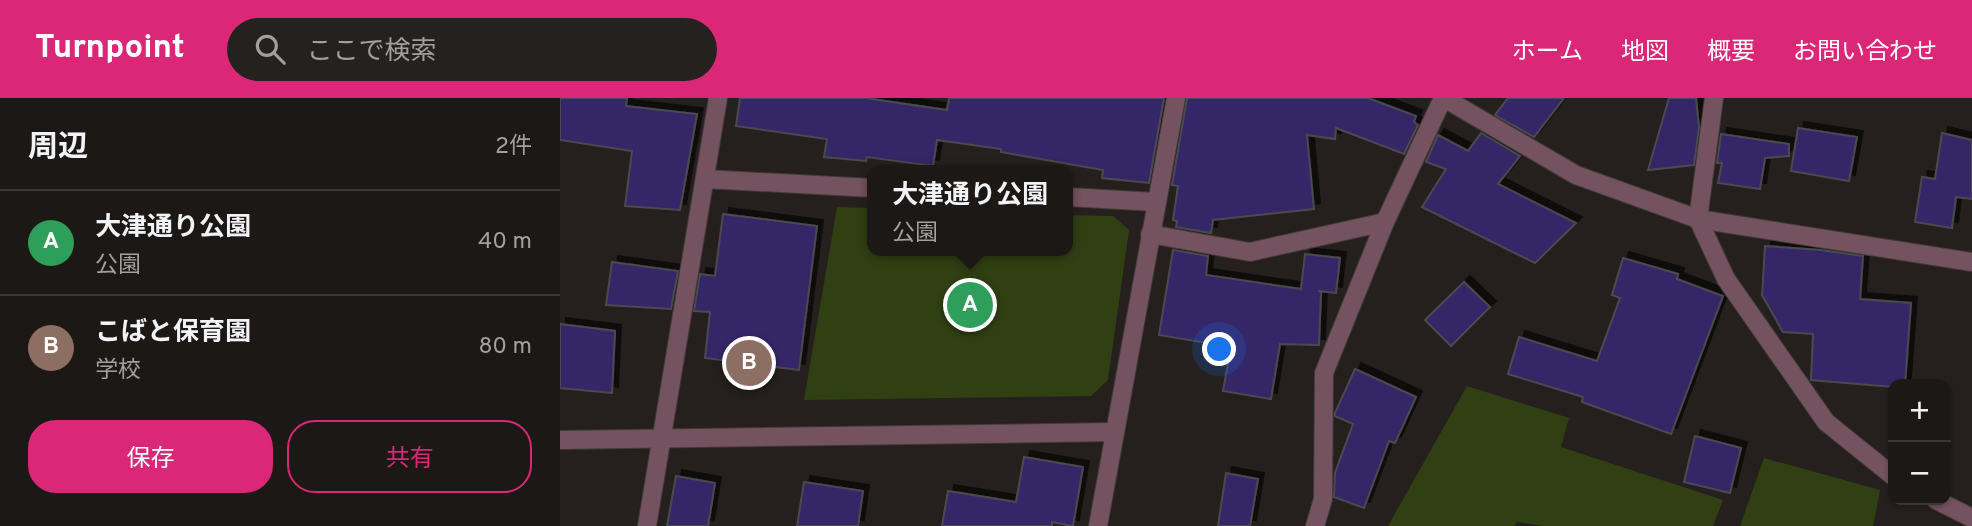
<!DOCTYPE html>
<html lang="ja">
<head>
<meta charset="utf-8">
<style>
	body { margin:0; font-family:Overpass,"Noto Sans JP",sans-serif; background:#25211f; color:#f1f3f6 }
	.controls { position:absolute; right:21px; bottom:21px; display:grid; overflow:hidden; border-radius:14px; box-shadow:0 2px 5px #0004 }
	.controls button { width:63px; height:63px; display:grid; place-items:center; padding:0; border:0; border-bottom:2px solid #3a3735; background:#1c1816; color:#f1f3f6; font:35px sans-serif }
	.you { position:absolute; left:660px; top:252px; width:24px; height:24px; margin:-18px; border:5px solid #fff; border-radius:50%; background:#1a73e8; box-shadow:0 0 0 10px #1a73e833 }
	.badge { display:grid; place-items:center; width:46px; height:46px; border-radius:50%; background:#db2777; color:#fff; font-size:23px; font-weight:700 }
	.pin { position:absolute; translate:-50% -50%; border:4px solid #fff; box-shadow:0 2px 7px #0006 }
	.popup { position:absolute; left:307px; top:67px; width:206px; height:91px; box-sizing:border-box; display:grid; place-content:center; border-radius:14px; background:#1c1816; filter:drop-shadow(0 2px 5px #0005); font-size:23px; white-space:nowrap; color:#a0a0a1 }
	.popup b { font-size:26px; color:#f1f3f6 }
	.popup::after { content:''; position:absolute; left:50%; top:100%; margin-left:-14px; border:14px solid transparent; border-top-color:#1c1816 }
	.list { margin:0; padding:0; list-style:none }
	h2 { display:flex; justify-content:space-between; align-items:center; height:91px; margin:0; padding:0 28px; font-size:30px }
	h2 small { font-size:23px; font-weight:400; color:#a0a0a1 }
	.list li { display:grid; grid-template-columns:46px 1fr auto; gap:21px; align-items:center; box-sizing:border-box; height:105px; padding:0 28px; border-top:2px solid #3a3735 }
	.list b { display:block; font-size:26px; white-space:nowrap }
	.list p { margin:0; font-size:23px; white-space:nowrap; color:#a0a0a1 }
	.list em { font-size:23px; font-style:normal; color:#a0a0a1 }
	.actions { display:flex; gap:14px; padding:21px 28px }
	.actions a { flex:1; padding:16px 0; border:2px solid #db2777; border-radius:28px; text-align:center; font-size:24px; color:#db2777 }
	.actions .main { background:#db2777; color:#fff }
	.icon { flex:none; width:38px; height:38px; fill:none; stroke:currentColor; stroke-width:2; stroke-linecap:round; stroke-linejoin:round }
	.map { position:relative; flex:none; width:1412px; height:428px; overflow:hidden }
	header { display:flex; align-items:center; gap:42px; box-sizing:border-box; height:98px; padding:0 35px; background:#db2777; color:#fff }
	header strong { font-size:33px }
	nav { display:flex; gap:38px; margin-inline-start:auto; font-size:24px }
	.search { width:490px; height:63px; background:#25211f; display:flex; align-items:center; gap:18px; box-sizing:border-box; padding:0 24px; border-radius:38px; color:#a0a0a1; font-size:26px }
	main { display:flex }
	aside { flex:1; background:#1c1816 }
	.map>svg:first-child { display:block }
</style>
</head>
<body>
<header>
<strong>Turnpoint</strong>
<div class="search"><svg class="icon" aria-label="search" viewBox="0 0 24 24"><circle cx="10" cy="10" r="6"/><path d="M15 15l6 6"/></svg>ここで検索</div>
<nav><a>ホーム</a><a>地図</a><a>概要</a><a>お問い合わせ</a></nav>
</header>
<main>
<aside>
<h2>周辺<small>2件</small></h2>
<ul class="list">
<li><span class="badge" style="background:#2e9e5b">A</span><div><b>大津通り公園</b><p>公園</p></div><em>40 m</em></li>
<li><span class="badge" style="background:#8d6e63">B</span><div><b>こばと保育園</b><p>学校</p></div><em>80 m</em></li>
</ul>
<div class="actions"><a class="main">保存</a><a>共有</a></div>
</aside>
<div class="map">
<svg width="1412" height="428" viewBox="0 0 1412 428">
	<defs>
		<filter id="shadow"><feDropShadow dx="6" dy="-6" stdDeviation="0" flood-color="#0009"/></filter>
	</defs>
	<rect width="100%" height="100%" fill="#25201d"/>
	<g fill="#304013">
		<polygon points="277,109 312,110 312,153 508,153 508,117 553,118 569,132 548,282 531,298 244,302"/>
		<polygon points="907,288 1009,320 1001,349 1163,402 1153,428 984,428 957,424 954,428 828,428"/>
		<polygon points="1204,360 1320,392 1313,428 1180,428"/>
	</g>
	<g fill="#342568" stroke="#4a4a50" stroke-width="2" filter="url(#shadow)">
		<polygon points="0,0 67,0 66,8 137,16 120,112 65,108 72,53 0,42"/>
		<polygon points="180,0 305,0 387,12 389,0 604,0 589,85 542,80 543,72 441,54 441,51 377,42 373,68 307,59 306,63 264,59 267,41 176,28"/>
		<polygon points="627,0 808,0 856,18 854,24 858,27 844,56 776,30 775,41 747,37 754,111 653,122 651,135 616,129 617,123 613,122 618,88 612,87"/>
		<polygon points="948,0 1004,0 974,39 935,17"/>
		<polygon points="1109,0 1136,0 1139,30 1134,67 1088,72"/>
		<polygon points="1238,30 1297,39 1289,83 1231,73"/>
		<polygon points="921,35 960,58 938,86 1016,125 975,165 862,109 886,71 866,64 878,37 908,53"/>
		<polygon points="1382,35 1412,42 1412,101 1396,99 1392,130 1355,124 1362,79 1375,81"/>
		<polygon points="1161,36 1229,46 1229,58 1205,60 1200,91 1158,85 1162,65 1157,65"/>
		<polygon points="163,116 257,128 239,272 145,260 150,214 134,213 140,176 155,178"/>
		<polygon points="1205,148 1261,152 1303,158 1300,201 1351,205 1345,286 1333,286 1333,289 1251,282 1253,236 1223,234 1202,197"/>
		<polygon points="613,152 648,158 646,177 741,191 745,156 780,160 776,195 758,193 761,194 759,247 720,246 711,301 663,293 671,249 599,237"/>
		<polygon points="1063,160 1118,176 1117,181 1163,198 1111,336 1022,304 1023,299 948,276 959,239 1037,263 1060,200 1052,197"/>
		<polygon points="52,164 118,173 111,211 46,207"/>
		<polygon points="904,184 930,209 891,248 865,222"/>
		<polygon points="0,226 55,233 52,295 0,290"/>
		<polygon points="795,271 856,299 835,345 829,343 804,410 774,399 775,375 793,326 775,318 775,315"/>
		<polygon points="1135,338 1181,350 1170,395 1124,384"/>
		<polygon points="464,359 523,369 513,428 492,424 492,428 382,428 388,393 456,404"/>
		<polygon points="666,375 698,381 690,428 658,428"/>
		<polygon points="116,378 155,385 148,428 107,428"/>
		<polygon points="244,384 303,393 298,428 237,428"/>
	</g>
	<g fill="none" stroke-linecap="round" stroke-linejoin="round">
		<defs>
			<g id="service">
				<polyline points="1138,121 1166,181 1266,324 1333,378"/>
				<polyline points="590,136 690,154 825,124 883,0"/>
				<polyline points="1376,402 1412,420"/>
				<polyline points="755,428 763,401 764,275 825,124"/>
			</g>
			<g id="minor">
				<polyline points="884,0 1016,77 1138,121 1412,164"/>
				<polyline points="145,81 312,90"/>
				<polyline points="508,99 596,104"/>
				<polyline points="1138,121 1154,0"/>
				<polyline points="87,428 158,0"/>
				<polyline points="538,428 616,0"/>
			</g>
			<polyline id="tertiary" points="0,342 554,334"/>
		</defs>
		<use href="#service" stroke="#403b38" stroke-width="20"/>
		<use href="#minor" stroke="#403b38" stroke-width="20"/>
		<use href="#tertiary" stroke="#403b38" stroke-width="20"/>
		<use href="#service" stroke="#75525f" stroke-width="18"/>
		<use href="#minor" stroke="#75525f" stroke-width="18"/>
		<use href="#tertiary" stroke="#75525f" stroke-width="18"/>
	</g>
</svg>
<div class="controls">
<button>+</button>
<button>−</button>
</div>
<div class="you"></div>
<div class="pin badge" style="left:410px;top:207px;background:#2e9e5b">A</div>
<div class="popup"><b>大津通り公園</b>公園</div>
<div class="pin badge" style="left:189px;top:265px;background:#8d6e63">B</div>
</div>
</main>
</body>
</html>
